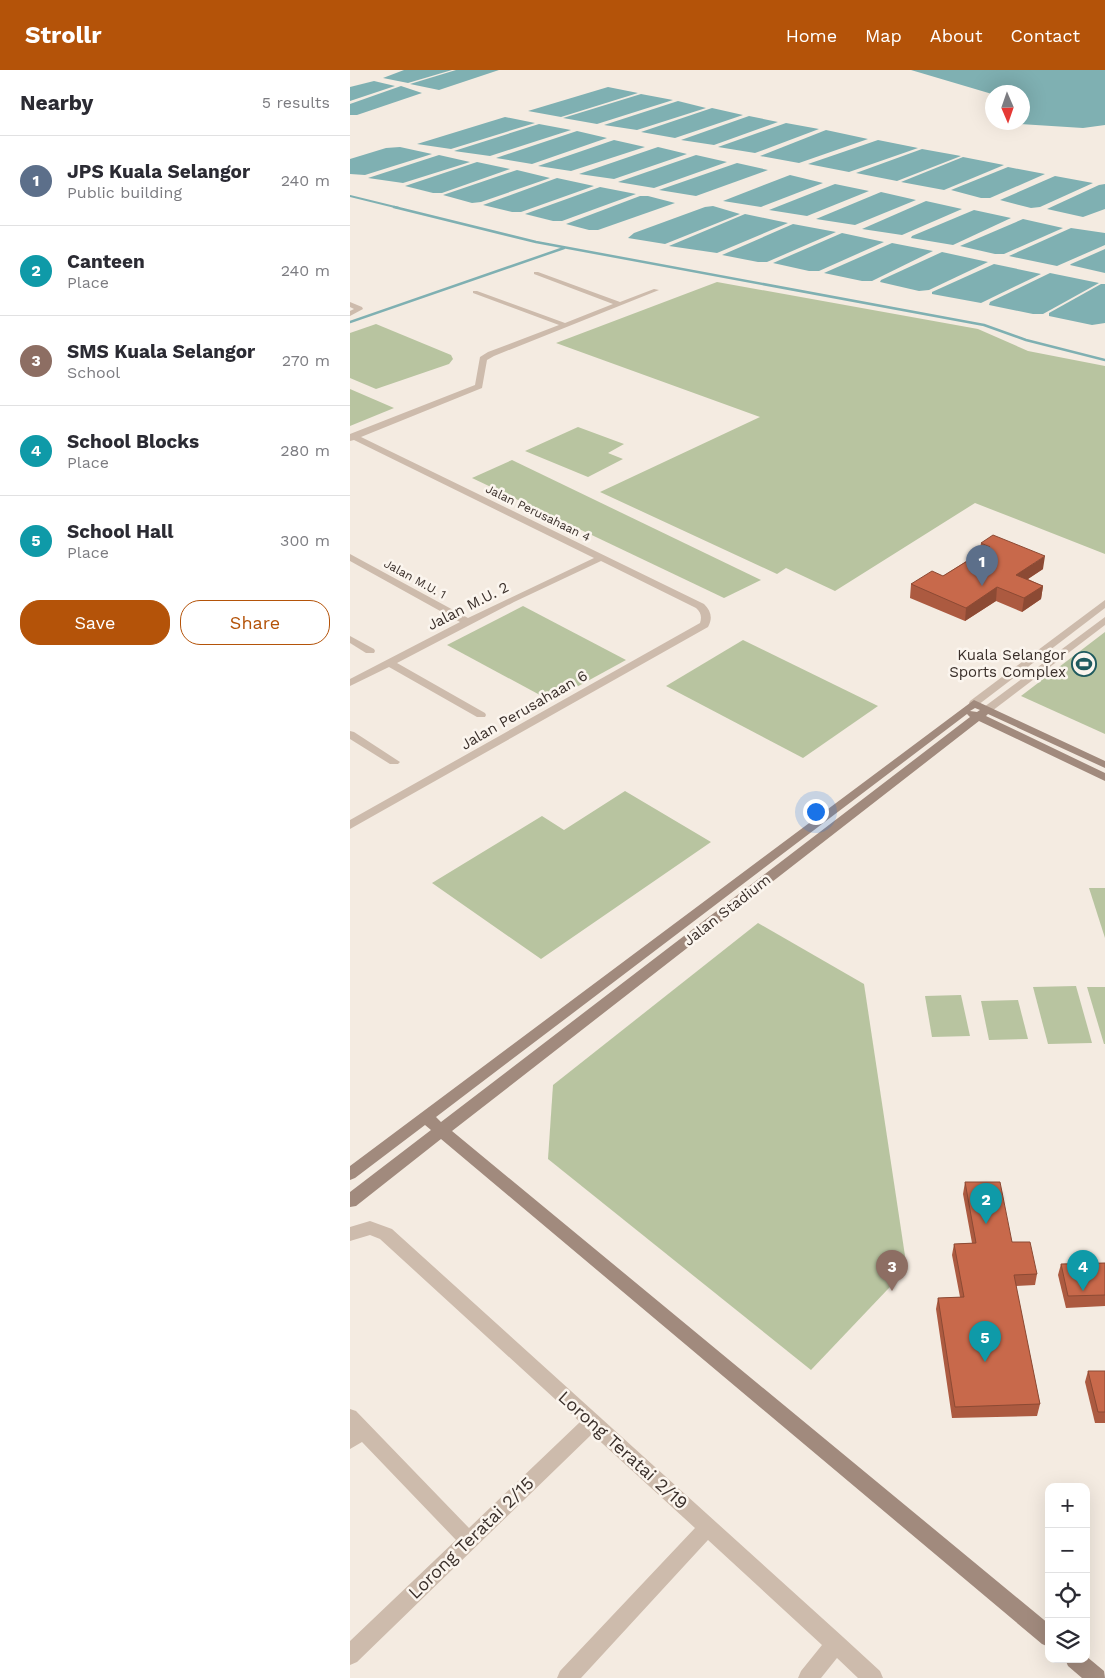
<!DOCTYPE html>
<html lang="en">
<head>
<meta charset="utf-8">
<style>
	body { margin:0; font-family:"Work Sans",sans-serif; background:#f7f7f7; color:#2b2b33 }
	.controls { position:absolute; right:15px; bottom:15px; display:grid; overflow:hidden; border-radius:10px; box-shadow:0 5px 20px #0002 }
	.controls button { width:45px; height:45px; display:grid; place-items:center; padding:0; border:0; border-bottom:1px solid #e1e1e2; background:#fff; color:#2b2b33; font:25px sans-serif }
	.compass { position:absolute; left:635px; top:15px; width:45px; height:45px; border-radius:50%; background:#fff; box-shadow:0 5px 20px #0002; rotate:178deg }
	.you { position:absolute; left:465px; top:741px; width:18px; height:18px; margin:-12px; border:4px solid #fff; border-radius:50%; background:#1a73e8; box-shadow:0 0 0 8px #1a73e833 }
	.badge { display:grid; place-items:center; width:32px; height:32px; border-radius:50%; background:#b45309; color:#fff; font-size:16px; font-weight:700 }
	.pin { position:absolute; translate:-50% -41px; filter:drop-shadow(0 1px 2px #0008) }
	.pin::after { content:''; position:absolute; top:26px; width:18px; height:15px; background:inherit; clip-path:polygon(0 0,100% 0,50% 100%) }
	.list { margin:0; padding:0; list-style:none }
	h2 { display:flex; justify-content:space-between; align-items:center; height:65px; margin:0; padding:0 20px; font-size:21px }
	h2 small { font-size:16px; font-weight:400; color:#7c7c81 }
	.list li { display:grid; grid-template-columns:32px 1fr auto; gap:15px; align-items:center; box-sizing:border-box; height:90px; padding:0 20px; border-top:1px solid #e1e1e2 }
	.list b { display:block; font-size:19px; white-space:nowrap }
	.list p { margin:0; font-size:16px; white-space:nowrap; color:#7c7c81 }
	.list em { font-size:16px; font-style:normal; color:#7c7c81 }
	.actions { display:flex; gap:10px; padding:15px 20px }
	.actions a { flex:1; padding:11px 0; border:1px solid #b45309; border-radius:20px; text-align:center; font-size:18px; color:#b45309 }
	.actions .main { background:#b45309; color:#fff }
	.icon { flex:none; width:28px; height:28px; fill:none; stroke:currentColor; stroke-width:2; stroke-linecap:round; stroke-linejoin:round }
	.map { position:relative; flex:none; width:755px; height:1608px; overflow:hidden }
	header { display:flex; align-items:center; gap:30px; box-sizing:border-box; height:70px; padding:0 25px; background:#b45309; color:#fff }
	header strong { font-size:24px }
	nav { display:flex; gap:28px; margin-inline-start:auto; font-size:18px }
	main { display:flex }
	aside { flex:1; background:#fff }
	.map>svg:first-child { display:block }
</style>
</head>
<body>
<header>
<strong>Strollr</strong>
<nav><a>Home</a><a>Map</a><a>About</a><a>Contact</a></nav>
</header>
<main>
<aside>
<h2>Nearby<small>5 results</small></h2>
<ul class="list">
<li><span class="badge" style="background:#5c6f8a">1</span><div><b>JPS Kuala Selangor</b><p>Public building</p></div><em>240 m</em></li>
<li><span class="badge" style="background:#0f9aa8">2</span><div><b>Canteen</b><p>Place</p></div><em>240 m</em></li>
<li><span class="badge" style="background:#8d6e63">3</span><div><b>SMS Kuala Selangor</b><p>School</p></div><em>270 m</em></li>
<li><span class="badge" style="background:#0f9aa8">4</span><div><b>School Blocks</b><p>Place</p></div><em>280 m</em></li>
<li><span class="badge" style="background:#0f9aa8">5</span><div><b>School Hall</b><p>Place</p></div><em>300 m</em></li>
</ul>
<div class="actions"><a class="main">Save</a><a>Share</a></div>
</aside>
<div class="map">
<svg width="755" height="1608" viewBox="0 0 755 1608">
	<rect width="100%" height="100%" fill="#f4ebe1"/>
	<g fill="#b8c4a0">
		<polygon points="367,212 628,259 678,281 755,296 755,484 625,433 485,521 436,498 427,504 250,422 410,347 206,273"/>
		<polygon points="26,254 101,285 103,289 99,294 26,319 0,308 0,263"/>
		<polygon points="0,319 44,338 0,356"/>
		<polygon points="228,357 274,374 258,383 273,389 238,407 175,381"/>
		<polygon points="162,390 411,510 374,528 122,408"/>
		<polygon points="173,536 276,590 201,631 97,575"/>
		<polygon points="755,562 755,664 671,626"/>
		<polygon points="393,570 528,636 453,688 316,616"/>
		<polygon points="275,721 361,772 191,889 82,813 192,746 214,760"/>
		<polygon points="739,818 755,818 755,868"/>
		<polygon points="408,853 514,914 557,1199 461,1300 198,1089 203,1015"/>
		<polygon points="726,916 742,973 698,974 683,917"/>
		<polygon points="737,917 755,917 755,974 754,974"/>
		<polygon points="611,925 620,966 582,967 575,926"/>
		<polygon points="668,930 678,969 639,970 631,931"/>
	</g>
	<g fill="#7fb0b2">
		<polygon points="54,0 102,0 58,13 33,8"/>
		<polygon points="106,0 149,0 89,20 60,14"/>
		<polygon points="561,0 755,0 755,55 733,58 653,53 672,52 672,22 642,24"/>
		<polygon points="24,11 45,16 0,31 0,17"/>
		<polygon points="51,16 72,23 7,45 0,45 0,34"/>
		<polygon points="258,17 288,23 211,47 178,41"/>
		<polygon points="291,24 323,30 247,54 213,48"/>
		<polygon points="328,31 356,38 287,60 254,55"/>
		<polygon points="362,38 393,45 325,68 291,62"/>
		<polygon points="399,46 428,52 364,75 331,70"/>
		<polygon points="155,47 185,53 101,79 67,74"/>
		<polygon points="436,53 469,59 405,83 368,77"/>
		<polygon points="189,54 221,60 140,86 104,81"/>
		<polygon points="476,60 518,69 449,93 410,86"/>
		<polygon points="227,61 257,68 182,94 146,88"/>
		<polygon points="264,70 295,77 221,101 188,96"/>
		<polygon points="528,70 568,78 499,102 458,94"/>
		<polygon points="50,77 82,84 15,105 0,104 0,89 36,78"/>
		<polygon points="308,77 337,84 264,109 229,104"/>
		<polygon points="572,79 611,86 547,111 506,103"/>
		<polygon points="89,85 120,92 53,113 18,108"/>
		<polygon points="346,85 377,92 304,118 268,112"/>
		<polygon points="613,87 654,95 594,120 551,112"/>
		<polygon points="127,92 160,99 92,123 83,123 55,116"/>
		<polygon points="387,93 418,100 346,126 309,120"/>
		<polygon points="658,97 695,104 640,128 631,128 601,120"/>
		<polygon points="167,100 200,108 131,132 122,133 93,125"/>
		<polygon points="440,105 473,113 411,137 373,131"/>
		<polygon points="705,106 743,113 690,137 681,138 650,130"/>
		<polygon points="207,108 244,116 171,142 162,142 133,135"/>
		<polygon points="485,114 519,121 457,146 419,140"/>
		<polygon points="755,114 755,139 733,147 697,139 749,115"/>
		<polygon points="250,117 286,124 212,151 203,151 175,144"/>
		<polygon points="531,122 566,130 505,155 466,149"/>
		<polygon points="290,126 298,126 325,133 248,160 239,160 216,154"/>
		<polygon points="576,131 612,139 552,165 512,159"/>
		<polygon points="363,136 390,144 315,174 278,168 284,163 355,137"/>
		<polygon points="624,140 661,148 603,175 561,168 562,166"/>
		<polygon points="395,144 438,153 367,183 319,176"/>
		<polygon points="673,149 713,158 654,184 645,184 610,176"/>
		<polygon points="443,154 486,162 417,192 408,192 372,185"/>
		<polygon points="721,158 755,163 755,175 707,196 659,186"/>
		<polygon points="492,163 534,172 469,201 459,201 423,193"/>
		<polygon points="542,173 583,181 522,211 512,211 474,203"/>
		<polygon points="755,179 755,203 720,195 721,194"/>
		<polygon points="592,182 638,192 579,220 569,221 530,212 531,210"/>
		<polygon points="644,194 691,204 631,233 582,224 582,222"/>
		<polygon points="700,203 749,213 693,244 683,244 639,235 640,232"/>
		<polygon points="751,214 755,214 755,253 742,255 699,246 699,243"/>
	</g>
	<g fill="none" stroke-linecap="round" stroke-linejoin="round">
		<polyline stroke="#7fb0b2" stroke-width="2" points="0,126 49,138"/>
		<g stroke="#7fb0b2" stroke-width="2.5">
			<polyline points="44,137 186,172 634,255 676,270 755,290"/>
			<polyline points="0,252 214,178"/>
		</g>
		<g fill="#cdbbac" fill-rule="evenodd">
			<path d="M184,202H188L270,232L304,219L309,220L144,286L137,290L132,318L11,367L354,534C361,541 363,548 358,557L0,759V750L350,553C352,547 351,542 346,538L251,491L164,532L47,593L135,643L136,645L135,647H127L39,597L0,616V609L110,552L0,491V484L118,548L244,488L4,370L0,371V364L125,315L130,287L138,282L209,255L123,223V221H127L215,253L263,234L184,204Z"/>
			<polygon points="0,232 12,237 13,239 0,246 0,241 4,239 0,237"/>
			<polygon points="755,530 755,538 628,635 620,635 619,633 620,631"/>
			<polygon points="755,547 755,555 642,641 634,641 633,639 634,637"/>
			<polygon points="0,566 24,579 25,581 24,583 16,583 0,573"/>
			<polygon points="0,661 4,662 50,692 48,694 40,694 0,669"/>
			<polygon points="20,1151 42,1159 493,1567 530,1601 533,1608 508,1608 487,1588 471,1608 448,1608 451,1601 472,1575 358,1470 231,1608 207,1608 210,1601 345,1458 242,1364 7,1592 0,1595 0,1571 106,1470 12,1372 0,1379 0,1339 6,1341 119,1458 230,1352 30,1169 20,1165 0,1171 0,1157"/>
		</g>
		<g fill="#a18a7d" fill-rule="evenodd">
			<path d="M624,630L755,691V698L638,644L636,646L755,703V711L629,651L102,1061L699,1554V1577L692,1574L91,1069L6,1136L0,1137V1122L81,1060L75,1055L5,1108L0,1110V1096ZM625,638L630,640L627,642L620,641ZM617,644L620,647L91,1052L86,1047Z"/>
			<polygon points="736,1586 754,1601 755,1608 732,1608 718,1596 715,1589 736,1589"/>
		</g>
	</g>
	<g fill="#ac5a40">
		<polygon points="631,473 693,499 678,509 693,516 691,529 672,542 646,531 615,551 560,528 561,514 593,506 629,483"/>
		<polygon points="615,1112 687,1204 685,1215 666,1216 690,1334 687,1346 602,1348 586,1239 588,1228 610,1227 602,1185 604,1174 622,1173 613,1124"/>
		<polygon points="755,1193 755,1236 716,1238 708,1205 711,1194"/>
		<polygon points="738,1301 755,1301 755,1353 745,1353 735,1312"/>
	</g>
	<g fill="#8c4a34">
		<polygon points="695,486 693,499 664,518 666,505"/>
		<polygon points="693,516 691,529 672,542 674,528"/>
		<polygon points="647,517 646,531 615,551 616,538"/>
	</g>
	<g fill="#c8694b" stroke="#8c4a34">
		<polygon points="643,465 695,486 666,505 693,516 674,528 647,517 616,538 561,514 582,501 593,506 640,477 631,473"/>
		<polygon points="615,1112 650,1112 662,1172 680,1172 687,1204 664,1205 690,1334 605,1337 588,1228 614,1227 604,1174 626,1173"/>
		<polygon points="755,1193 755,1225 718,1226 711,1194"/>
		<polygon points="738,1301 755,1301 755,1342 748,1342"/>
	</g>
	<defs>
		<symbol id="stadium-ring" viewBox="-11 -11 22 22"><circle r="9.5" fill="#fbf5ee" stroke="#1f5a5e" stroke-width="1.5"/><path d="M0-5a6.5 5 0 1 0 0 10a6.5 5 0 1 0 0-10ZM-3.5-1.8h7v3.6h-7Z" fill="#1f5a5e"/></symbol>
	</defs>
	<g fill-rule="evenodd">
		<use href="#stadium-ring" x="720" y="580" width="28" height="28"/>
	</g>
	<g text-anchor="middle" stroke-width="5" stroke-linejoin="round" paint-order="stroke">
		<g font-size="12" fill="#3b302b" stroke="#fbf5ee">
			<text transform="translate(188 443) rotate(26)" y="4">Jalan Perusahaan 4</text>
			<text transform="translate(65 509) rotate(29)" y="4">Jalan M.U. 1</text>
		</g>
		<g font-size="15" fill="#3b302b" stroke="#fbf5ee">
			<text transform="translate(118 536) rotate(-27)" y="5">Jalan M.U. 2</text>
			<text transform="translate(174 640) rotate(-30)" y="5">Jalan Perusahaan 6</text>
			<text transform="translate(377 840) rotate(-38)" y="5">Jalan Stadium</text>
		</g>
		<g font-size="15" fill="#3b302b" stroke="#fbf5ee" text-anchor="end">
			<text x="716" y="590">Kuala Selangor<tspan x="716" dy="17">Sports Complex</tspan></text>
		</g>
		<g font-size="18" fill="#3b302b" stroke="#fbf5ee">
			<text transform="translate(273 1380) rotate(42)" y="6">Lorong Teratai 2/19</text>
			<text transform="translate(121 1468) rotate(-44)" y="6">Lorong Teratai 2/15</text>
		</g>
	</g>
</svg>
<div class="controls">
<button>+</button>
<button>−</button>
<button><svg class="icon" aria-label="locate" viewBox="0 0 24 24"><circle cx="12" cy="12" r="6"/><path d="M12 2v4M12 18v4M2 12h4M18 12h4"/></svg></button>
<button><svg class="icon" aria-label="layers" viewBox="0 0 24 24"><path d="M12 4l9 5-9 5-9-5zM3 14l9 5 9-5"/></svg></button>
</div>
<svg class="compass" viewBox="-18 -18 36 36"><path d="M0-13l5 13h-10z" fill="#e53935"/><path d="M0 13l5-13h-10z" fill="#7c7c81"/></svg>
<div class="you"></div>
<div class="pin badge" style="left:632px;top:516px;background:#5c6f8a">1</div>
<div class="pin badge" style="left:636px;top:1154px;background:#0f9aa8">2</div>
<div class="pin badge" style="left:542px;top:1221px;background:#8d6e63">3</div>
<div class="pin badge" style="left:733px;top:1221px;background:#0f9aa8">4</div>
<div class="pin badge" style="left:635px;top:1292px;background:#0f9aa8">5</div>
</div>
</main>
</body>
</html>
